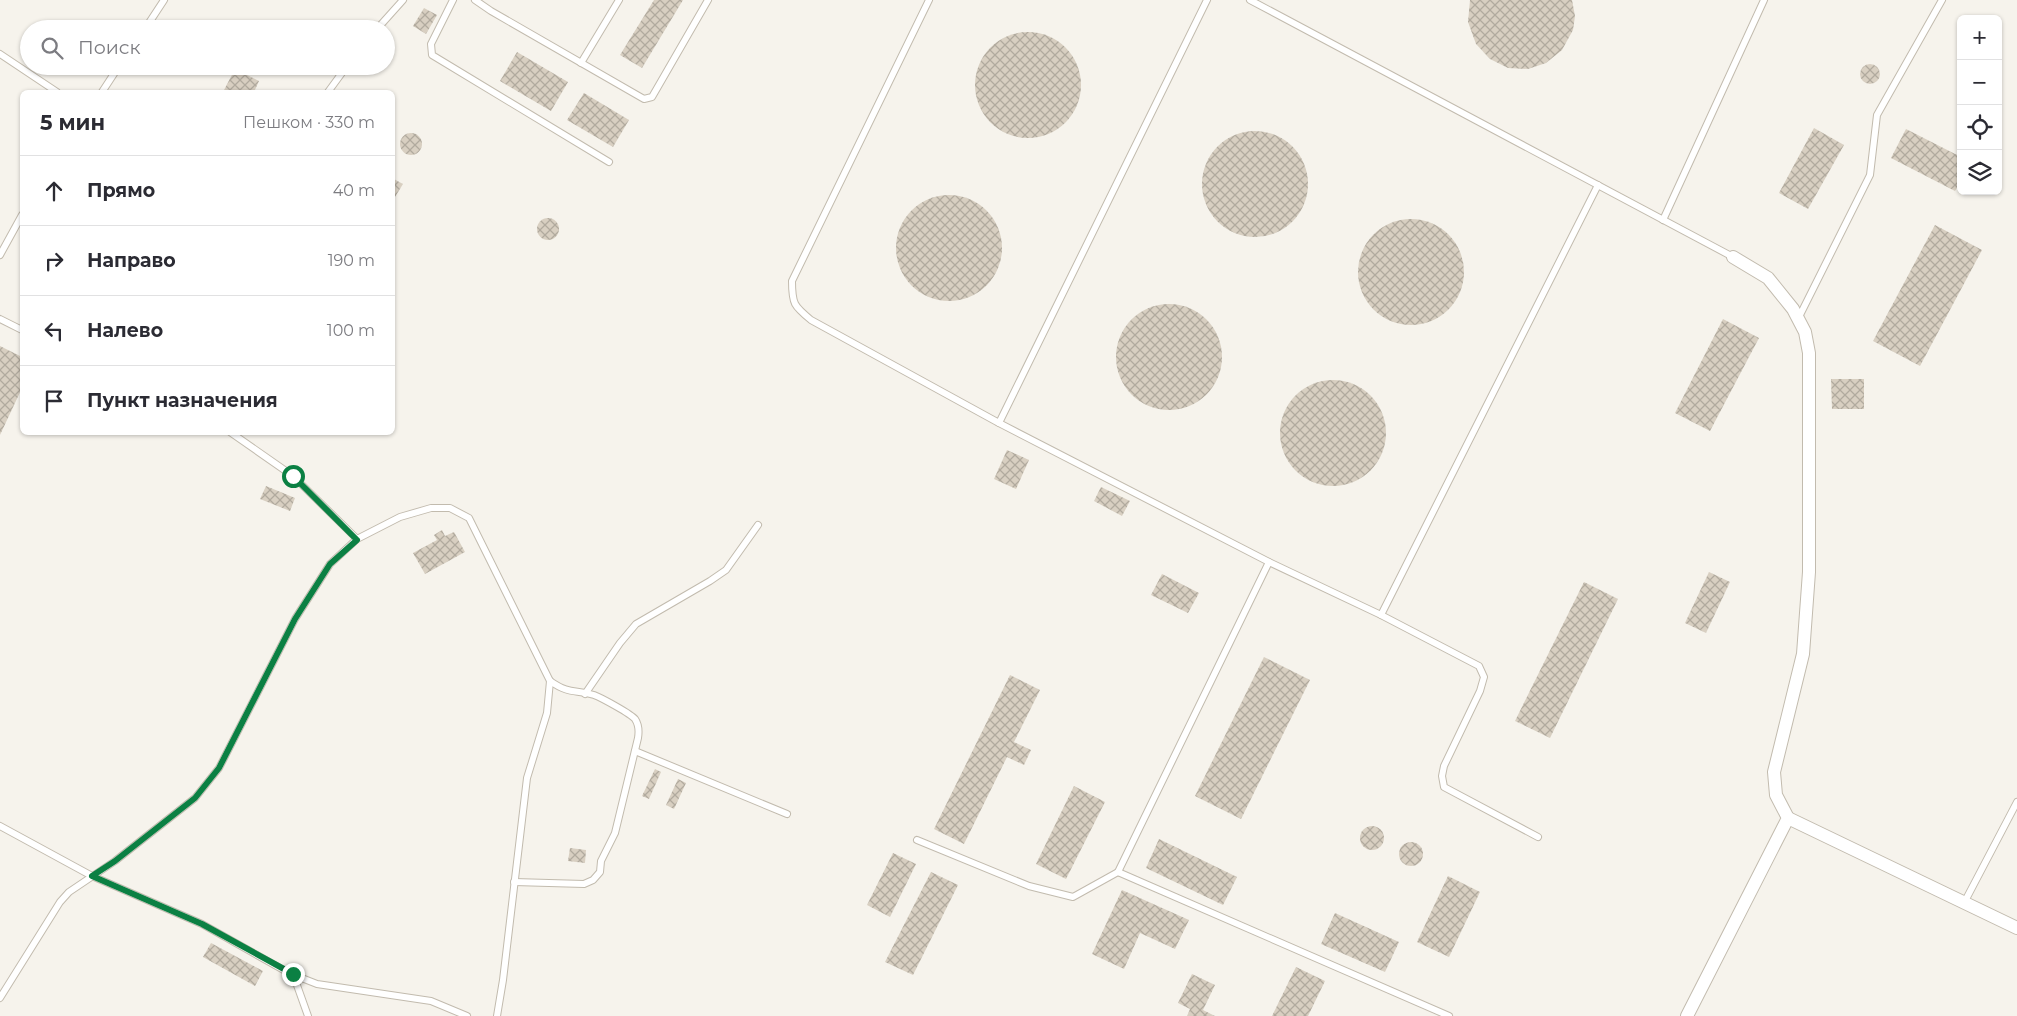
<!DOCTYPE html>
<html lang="ru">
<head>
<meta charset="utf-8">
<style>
	body { margin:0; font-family:Montserrat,sans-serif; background:#f7f7f7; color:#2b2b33 }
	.controls { position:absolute; right:15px; top:15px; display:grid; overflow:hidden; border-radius:8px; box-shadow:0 1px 4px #0004 }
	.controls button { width:45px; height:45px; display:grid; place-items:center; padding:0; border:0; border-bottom:1px solid #e1e1e2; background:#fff; color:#2b2b33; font:25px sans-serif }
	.stop { position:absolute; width:15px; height:15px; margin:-11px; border:4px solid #0b8043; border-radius:50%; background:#fff }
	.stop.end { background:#0b8043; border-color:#fff; box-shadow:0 1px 5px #0008 }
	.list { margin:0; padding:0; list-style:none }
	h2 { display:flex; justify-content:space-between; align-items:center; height:65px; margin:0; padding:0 20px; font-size:21px }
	h2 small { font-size:16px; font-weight:400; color:#7c7c81 }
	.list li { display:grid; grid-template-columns:32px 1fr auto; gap:15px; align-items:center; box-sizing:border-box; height:70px; padding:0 20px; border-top:1px solid #e1e1e2 }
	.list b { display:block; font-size:19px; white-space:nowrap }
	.list em { font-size:16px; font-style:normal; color:#7c7c81 }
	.icon { flex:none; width:28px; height:28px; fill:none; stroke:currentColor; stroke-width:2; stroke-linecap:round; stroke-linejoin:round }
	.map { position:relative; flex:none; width:2017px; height:1016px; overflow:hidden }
	.search { position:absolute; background:#fff; box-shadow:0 1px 4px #0004; left:20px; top:20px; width:375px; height:55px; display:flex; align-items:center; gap:12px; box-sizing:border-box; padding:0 18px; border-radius:28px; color:#7c7c81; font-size:19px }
	.panel { position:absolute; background:#fff; box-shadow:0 1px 4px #0004; left:20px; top:90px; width:375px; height:345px; border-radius:8px }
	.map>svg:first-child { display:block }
</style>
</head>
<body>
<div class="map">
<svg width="2017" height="1016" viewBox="0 0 2017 1016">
	<defs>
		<pattern id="building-cross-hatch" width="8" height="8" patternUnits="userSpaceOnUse" patternTransform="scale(1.25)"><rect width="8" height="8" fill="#d8cfc1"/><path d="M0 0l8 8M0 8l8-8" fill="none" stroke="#b1aa9e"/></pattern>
	</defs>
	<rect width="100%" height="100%" fill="#f6f3ec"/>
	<g fill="url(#building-cross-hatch)">
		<polygon points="654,0 683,0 642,68 620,55"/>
		<polygon points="1470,0 1572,0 1575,16 1573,30 1562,50 1546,63 1528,69 1508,68 1490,59 1476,44 1468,22"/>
		<polygon points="424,8 437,15 426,34 413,26"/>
		<circle cx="1028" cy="85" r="53"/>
		<polygon points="517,52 568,82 551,111 500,81"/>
		<circle cx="1870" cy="74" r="10"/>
		<polygon points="235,69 259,81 254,92 223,92"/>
		<polygon points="584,93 629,120 613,147 567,120"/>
		<polygon points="1814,128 1844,145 1808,209 1779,193"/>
		<polygon points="1906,129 1961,157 1961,181 1955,191 1891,158"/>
		<circle cx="1255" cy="184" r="53"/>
		<circle cx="411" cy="144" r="11"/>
		<polygon points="392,178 403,184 395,197 392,196"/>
		<circle cx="949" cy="248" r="53"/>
		<circle cx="548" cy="229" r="11"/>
		<circle cx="1411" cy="272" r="53"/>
		<polygon points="1935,225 1982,250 1920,366 1873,341"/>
		<circle cx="1169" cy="357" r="53"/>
		<polygon points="1723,319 1759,338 1710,431 1675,413"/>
		<polygon points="0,346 22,357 22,388 0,435"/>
		<polygon points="1831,379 1864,379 1864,409 1832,409"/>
		<circle cx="1333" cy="433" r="53"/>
		<polygon points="1007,450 1029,460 1016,489 994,479"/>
		<polygon points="266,486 295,498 290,511 260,499"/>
		<polygon points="1101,487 1130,501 1122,516 1094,501"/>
		<polygon points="442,530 445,536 454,532 465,552 425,574 413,553 437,540 434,535"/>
		<polygon points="1709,572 1730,582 1706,633 1685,623"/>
		<polygon points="1162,574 1199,593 1188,613 1151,595"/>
		<polygon points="1584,582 1618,599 1550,738 1515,721"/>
		<polygon points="1264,657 1310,680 1241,819 1195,796"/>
		<polygon points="1010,675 1040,690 1014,742 1031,750 1024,765 1007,757 964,844 934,829"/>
		<polygon points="655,769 661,772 649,799 642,796"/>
		<polygon points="678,779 686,783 674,809 666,805"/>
		<polygon points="1074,786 1105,802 1066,879 1036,864"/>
		<circle cx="1372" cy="838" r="12"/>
		<polygon points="1159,839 1237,877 1223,905 1146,868"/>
		<circle cx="1411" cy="854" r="12"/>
		<polygon points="570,848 586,850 585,863 568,861"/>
		<polygon points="893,853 916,864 890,917 867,905"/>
		<polygon points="931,872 958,885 913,975 885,962"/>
		<polygon points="1448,876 1480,892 1449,957 1417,942"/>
		<polygon points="1122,890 1189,920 1175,949 1140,933 1124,969 1092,954"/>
		<polygon points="1335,913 1399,942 1385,972 1321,944"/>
		<polygon points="211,943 263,971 255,986 203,957"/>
		<polygon points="1296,967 1325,981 1308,1016 1272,1016"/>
		<polygon points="1192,974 1215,985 1203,1010 1215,1016 1187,1016 1190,1009 1178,1003"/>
	</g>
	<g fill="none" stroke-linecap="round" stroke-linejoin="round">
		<defs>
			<g id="service">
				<polyline points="453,0 431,44 432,55 609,162"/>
				<polyline points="475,0 491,11 644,99 652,97 708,0"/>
				<path d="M929,0L792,281C792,304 794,306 811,320L999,423L1269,562L1381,615L1479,666L1484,677L1480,691L1444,766L1442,776L1444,787L1538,837"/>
				<polyline points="1250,0 1733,257"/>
				<polyline points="145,29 164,0"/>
				<polyline points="377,29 403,0"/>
				<polyline points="0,54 57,92"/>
				<polyline points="581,63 619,0"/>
				<polyline points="102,92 119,66"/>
				<polyline points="328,92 347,66"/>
				<polyline points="1663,220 1764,0"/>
				<polyline points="0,255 22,215"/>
				<polyline points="0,319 22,330"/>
				<polyline points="1798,319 1870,175 1877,115 1942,0"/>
				<polyline points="999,423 1207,0"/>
				<polyline points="230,432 293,476 357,539"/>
				<polyline points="1381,615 1598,185"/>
				<polyline points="585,694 620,643 636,624 710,581 726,570 758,525"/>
				<polyline points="635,751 787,814"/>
				<polyline points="0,826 92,876 202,924 289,973 317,984 431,1001 467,1016"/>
				<polyline points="917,840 1029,886 1073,897 1118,872 1449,1016"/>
				<polyline points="1118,872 1269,562"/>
				<polyline points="1964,903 2017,802"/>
				<polyline points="293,974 308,1016"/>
				<path d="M0,998L60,902L69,892L115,861L195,798L219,768L295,619L330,564L357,539L400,517L431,508H450L469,518L550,681C570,695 575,689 594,695C602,698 631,714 635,719C639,725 639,732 638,738L615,833L601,861L600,872L593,880L584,884L514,882"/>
				<polyline points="497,1016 503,980 527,778 547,713 550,681"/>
			</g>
			<g id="minor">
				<polyline points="1788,818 2017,928"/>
				<polyline points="1687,1016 1788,818 1776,795 1774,772 1803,654 1809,572 1809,353 1805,332 1793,309 1768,278 1733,257"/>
			</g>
		</defs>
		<use href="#service" stroke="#c2bbae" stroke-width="8"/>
		<use href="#minor" stroke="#c2bbae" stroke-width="14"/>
		<use href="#service" stroke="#fff" stroke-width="6"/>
		<use href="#minor" stroke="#fff" stroke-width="12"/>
	</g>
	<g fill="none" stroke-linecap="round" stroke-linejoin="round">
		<polyline stroke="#0b8043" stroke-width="6" points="293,974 202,924 92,876 115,861 195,798 219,768 295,619 330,564 357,540 293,476"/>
	</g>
</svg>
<div class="controls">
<button>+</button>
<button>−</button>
<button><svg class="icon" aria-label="locate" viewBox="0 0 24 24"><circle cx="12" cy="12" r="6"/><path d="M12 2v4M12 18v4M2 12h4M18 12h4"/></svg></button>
<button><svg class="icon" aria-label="layers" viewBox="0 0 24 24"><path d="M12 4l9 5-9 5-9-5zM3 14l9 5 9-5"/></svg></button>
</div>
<div class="stop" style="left:293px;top:476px"></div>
<div class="stop end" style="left:293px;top:974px"></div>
<div class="search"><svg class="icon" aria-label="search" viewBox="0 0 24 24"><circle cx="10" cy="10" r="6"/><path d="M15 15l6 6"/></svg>Поиск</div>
<section class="panel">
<h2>5 мин<small>Пешком · 330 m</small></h2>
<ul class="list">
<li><svg class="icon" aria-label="ahead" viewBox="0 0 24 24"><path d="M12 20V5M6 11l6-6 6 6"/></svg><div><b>Прямо</b></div><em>40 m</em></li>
<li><svg class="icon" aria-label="right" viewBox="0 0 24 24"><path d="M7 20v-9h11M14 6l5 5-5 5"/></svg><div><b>Направо</b></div><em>190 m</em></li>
<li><svg class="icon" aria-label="left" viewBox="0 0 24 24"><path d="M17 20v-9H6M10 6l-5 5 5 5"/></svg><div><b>Налево</b></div><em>100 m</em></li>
<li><svg class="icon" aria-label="arrive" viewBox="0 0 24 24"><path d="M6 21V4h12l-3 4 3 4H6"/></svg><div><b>Пункт назначения</b></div></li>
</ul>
</section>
</div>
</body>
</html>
